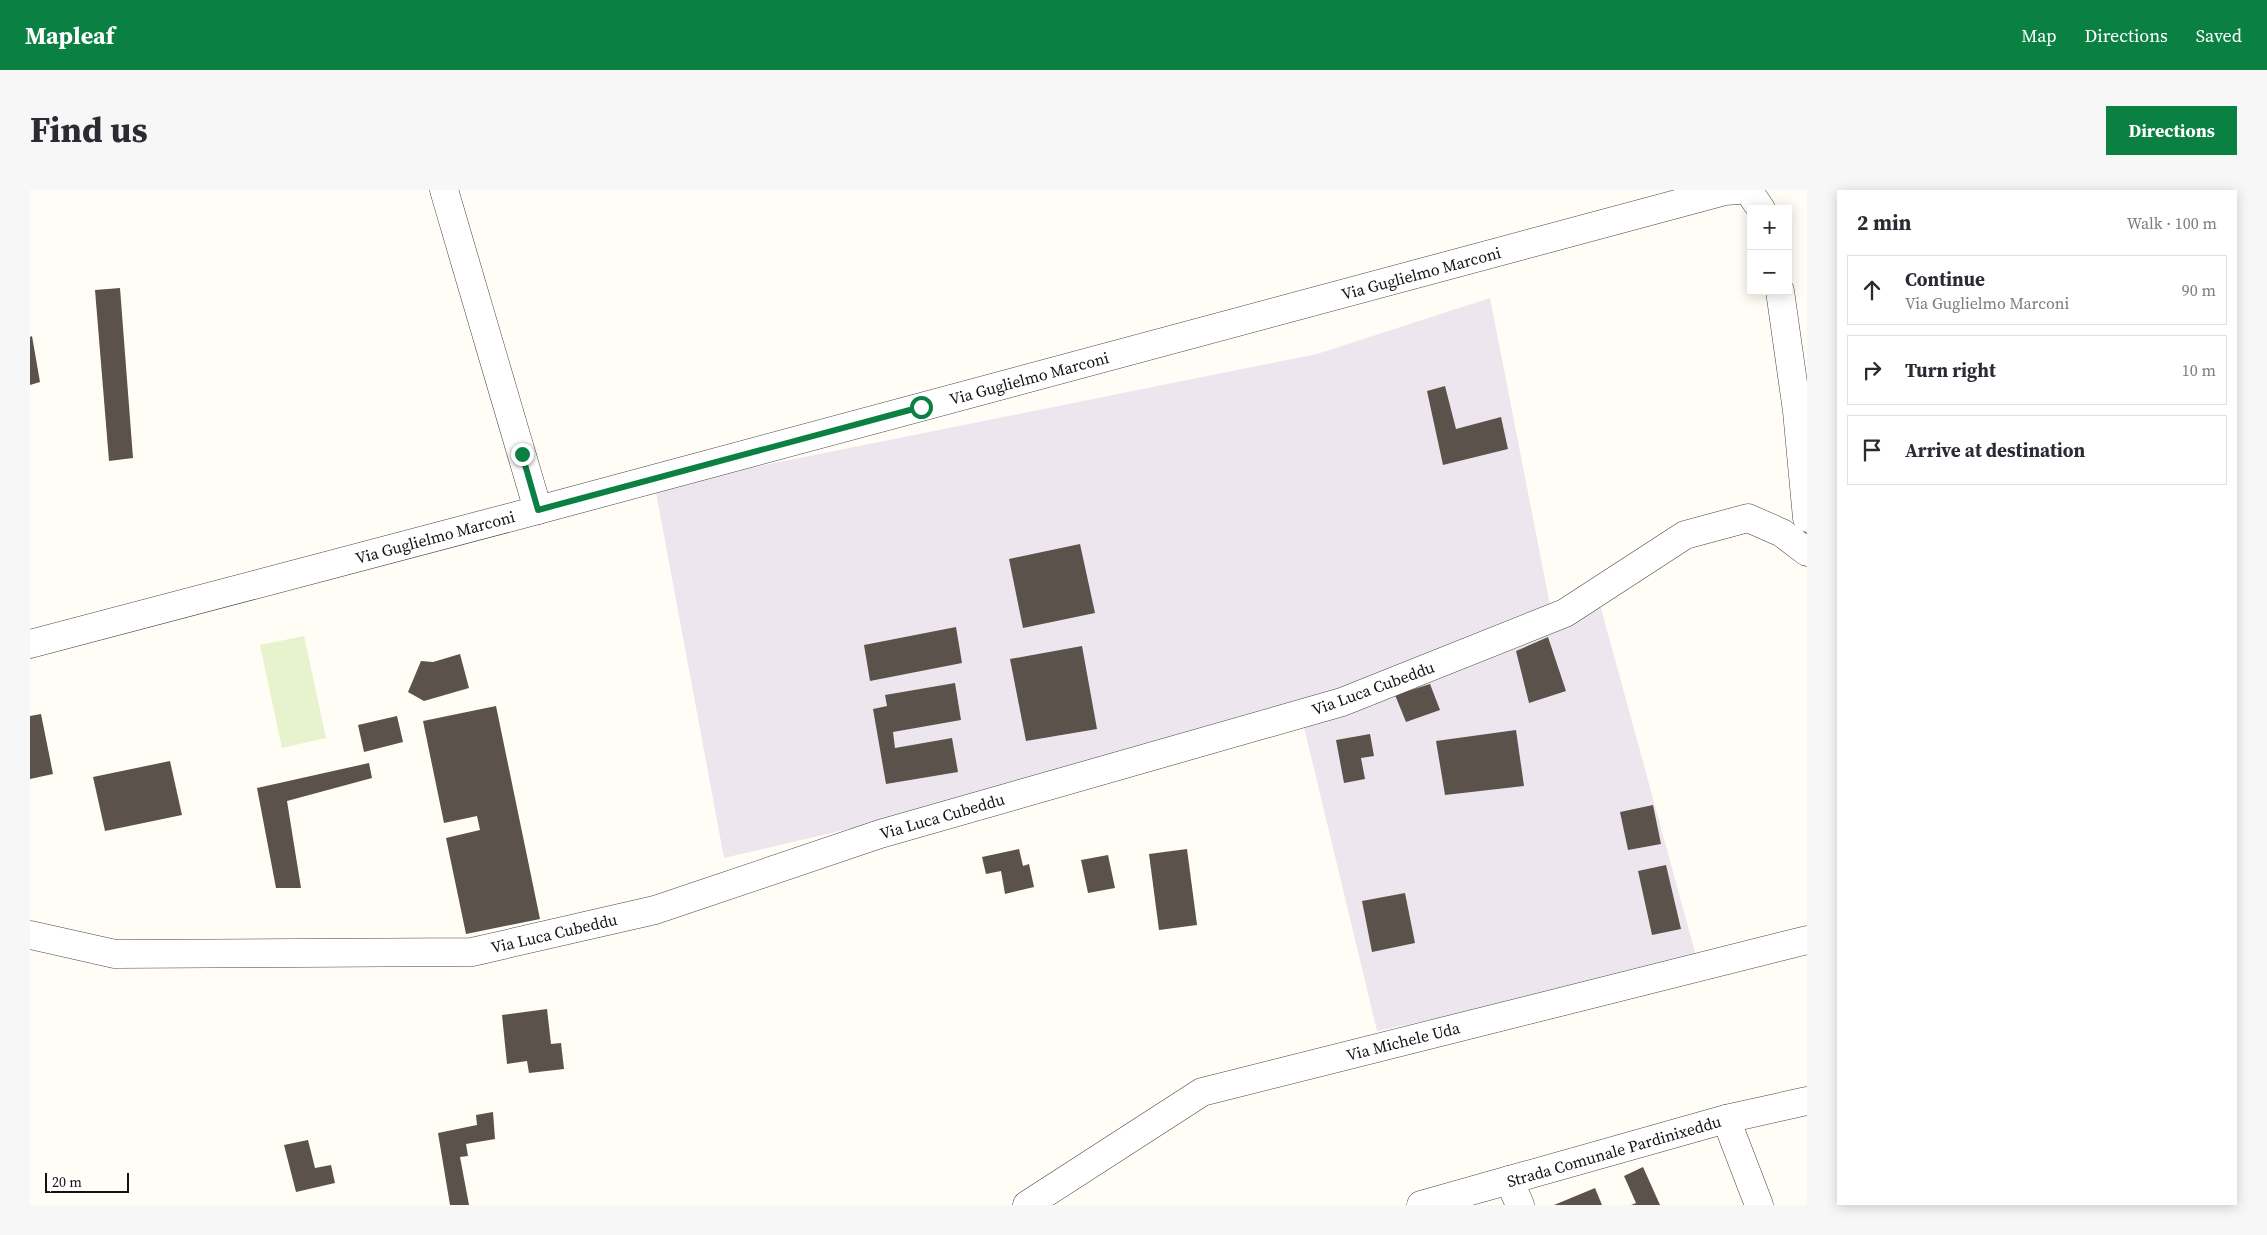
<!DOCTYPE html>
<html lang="en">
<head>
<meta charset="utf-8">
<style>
	body { margin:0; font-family:"Source Serif 4",serif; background:#f7f7f7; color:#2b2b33 }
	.controls { position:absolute; right:15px; top:15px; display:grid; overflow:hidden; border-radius:0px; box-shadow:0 2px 12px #0003 }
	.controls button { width:45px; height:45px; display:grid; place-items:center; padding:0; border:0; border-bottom:1px solid #e1e1e2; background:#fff; color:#2b2b33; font:25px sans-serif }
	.scale { position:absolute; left:15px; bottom:12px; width:84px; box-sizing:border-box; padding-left:5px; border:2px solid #111; border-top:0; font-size:14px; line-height:18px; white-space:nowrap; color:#111; -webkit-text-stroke:4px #fff; paint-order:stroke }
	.stop { position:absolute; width:15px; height:15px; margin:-11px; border:4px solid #0b8043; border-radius:50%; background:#fff }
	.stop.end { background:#0b8043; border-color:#fff; box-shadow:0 1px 5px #0008 }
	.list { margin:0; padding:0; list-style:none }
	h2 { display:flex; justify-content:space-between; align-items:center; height:65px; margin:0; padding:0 20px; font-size:21px }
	h2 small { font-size:16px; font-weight:400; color:#7c7c81 }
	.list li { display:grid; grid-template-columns:32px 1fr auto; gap:15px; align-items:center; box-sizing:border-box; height:70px; margin:0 10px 10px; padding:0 10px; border:1px solid #e1e1e2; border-radius:0px }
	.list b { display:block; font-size:19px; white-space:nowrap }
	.list p { margin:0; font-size:16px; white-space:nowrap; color:#7c7c81 }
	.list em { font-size:16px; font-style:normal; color:#7c7c81 }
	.icon { flex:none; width:28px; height:28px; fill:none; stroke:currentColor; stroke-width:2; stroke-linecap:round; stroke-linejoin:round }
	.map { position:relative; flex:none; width:1777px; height:1015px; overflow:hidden; border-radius:0px }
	header { display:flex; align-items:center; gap:30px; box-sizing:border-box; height:70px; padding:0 25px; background:#0b8043; color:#fff }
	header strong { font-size:24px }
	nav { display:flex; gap:28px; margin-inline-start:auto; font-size:18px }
	.intro { display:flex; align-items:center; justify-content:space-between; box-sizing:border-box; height:120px; padding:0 30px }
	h1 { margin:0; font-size:35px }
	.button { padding:12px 22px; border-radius:0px; background:#0b8043; color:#fff; font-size:18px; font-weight:700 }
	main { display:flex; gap:30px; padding:0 30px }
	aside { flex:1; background:#fff; border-radius:0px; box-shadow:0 2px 12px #0003 }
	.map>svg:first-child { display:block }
</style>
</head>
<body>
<header>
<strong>Mapleaf</strong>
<nav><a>Map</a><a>Directions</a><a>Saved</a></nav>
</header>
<div class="intro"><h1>Find us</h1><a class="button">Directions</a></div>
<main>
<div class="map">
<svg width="1777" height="1015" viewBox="0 0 1777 1015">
	<rect width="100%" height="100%" fill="#fffdf5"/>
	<polygon fill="#eee6ef" points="1460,108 1521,420 1566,400 1668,773 1347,841 1273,533 694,668 625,297 1287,164"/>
	<polygon fill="#e6f3cd" points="274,446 296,548 252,558 230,455"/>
	<g fill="#5b524c">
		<polygon points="90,98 103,268 79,271 65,100"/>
		<polygon points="2,146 10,192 0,195 0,147"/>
		<polygon points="1415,196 1426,239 1471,227 1478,259 1413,275 1397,201"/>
		<polygon points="1050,354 1065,423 993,438 979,369"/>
		<polygon points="926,437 932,473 840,491 834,455"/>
		<polygon points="1518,447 1536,501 1499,513 1486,461"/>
		<polygon points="1052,456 1067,539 996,551 980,469"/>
		<polygon points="430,464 439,498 394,511 378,502 391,471 403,472"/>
		<polygon points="925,493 931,530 863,542 865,558 922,548 928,582 856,594 843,519 857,516 855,505"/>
		<polygon points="1400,494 1410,520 1376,532 1365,505"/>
		<polygon points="466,516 510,729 436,744 416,648 450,640 447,626 414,633 393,531"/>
		<polygon points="11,524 23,584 0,589 0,526"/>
		<polygon points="367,526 373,552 334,562 328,535"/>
		<polygon points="1486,540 1494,596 1415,605 1406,551"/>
		<polygon points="1340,544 1344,566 1331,568 1335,589 1314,593 1306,550"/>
		<polygon points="140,571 152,625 75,641 63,587"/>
		<polygon points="339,573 342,588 257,611 271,698 246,698 227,598"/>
		<polygon points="1623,615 1631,654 1598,660 1590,622"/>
		<polygon points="989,659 993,676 999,674 1004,697 975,704 971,681 956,684 952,667"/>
		<polygon points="1157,659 1167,735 1129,740 1119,664"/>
		<polygon points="1078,665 1085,698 1058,703 1051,670"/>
		<polygon points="1636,675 1651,739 1622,745 1608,681"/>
		<polygon points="1375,703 1385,753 1342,762 1332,711"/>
		<polygon points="517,819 521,854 531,853 534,879 499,883 497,871 477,874 472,825"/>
		<polygon points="463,922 465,949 436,954 438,966 430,967 439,1015 420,1015 408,943 447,935 446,925"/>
		<polygon points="278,950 285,978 301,975 305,993 266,1002 254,955"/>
		<polygon points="1613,977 1630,1015 1601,1015 1606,1013 1594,986"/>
		<polygon points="1565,998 1572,1015 1524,1015"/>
	</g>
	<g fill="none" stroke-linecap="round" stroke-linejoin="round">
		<defs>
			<g id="street">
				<polyline points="414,0 508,320"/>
				<polyline points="1718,0 1731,19"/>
				<polyline points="1750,101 1767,221 1777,328"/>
				<polyline points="0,454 508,320 1695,1 1709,0"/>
				<polyline points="0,745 85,764 442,762 625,720 850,644 1312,512 1535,423 1655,345 1718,328 1752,343 1777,362"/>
				<polyline points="1696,929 1729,1015"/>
				<polyline points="1479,990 1490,1015"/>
				<polyline points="997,1015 1172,902 1777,750"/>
				<polyline points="1391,1015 1696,929 1777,911"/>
			</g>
		</defs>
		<use href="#street" stroke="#444" stroke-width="29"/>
		<use href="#street" stroke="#fff" stroke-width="28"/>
	</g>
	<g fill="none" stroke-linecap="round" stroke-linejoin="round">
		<polyline stroke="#0b8043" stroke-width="6" points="492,264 508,320 891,217"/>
	</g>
	<g text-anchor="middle" stroke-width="5" stroke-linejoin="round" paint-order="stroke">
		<g font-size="16" fill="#111" stroke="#fff">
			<text transform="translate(1391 83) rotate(-15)" y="6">Via Guglielmo Marconi</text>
			<text transform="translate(999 188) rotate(-15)" y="6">Via Guglielmo Marconi</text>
			<text transform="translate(405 347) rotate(-15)" y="6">Via Guglielmo Marconi</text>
			<text transform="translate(1343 498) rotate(-20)" y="6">Via Luca Cubeddu</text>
			<text transform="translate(912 626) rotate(-16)" y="6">Via Luca Cubeddu</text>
			<text transform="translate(524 743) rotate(-13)" y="6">Via Luca Cubeddu</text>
			<text transform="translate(1373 851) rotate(-14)" y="6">Via Michele Uda</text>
			<text transform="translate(1584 961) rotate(-16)" y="6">Strada Comunale Pardinixeddu</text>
		</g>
	</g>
</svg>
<div class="controls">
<button>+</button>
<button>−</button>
</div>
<div class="scale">20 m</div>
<div class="stop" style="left:891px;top:217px"></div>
<div class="stop end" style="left:492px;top:264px"></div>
</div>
<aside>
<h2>2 min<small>Walk · 100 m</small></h2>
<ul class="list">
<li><svg class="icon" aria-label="ahead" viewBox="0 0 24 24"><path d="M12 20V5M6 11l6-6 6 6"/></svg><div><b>Continue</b><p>Via Guglielmo Marconi</p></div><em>90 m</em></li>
<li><svg class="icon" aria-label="right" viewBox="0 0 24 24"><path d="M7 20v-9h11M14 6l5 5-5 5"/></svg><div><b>Turn right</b></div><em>10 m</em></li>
<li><svg class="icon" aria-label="arrive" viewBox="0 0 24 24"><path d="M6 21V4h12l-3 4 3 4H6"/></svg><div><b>Arrive at destination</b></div></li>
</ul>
</aside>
</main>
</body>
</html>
